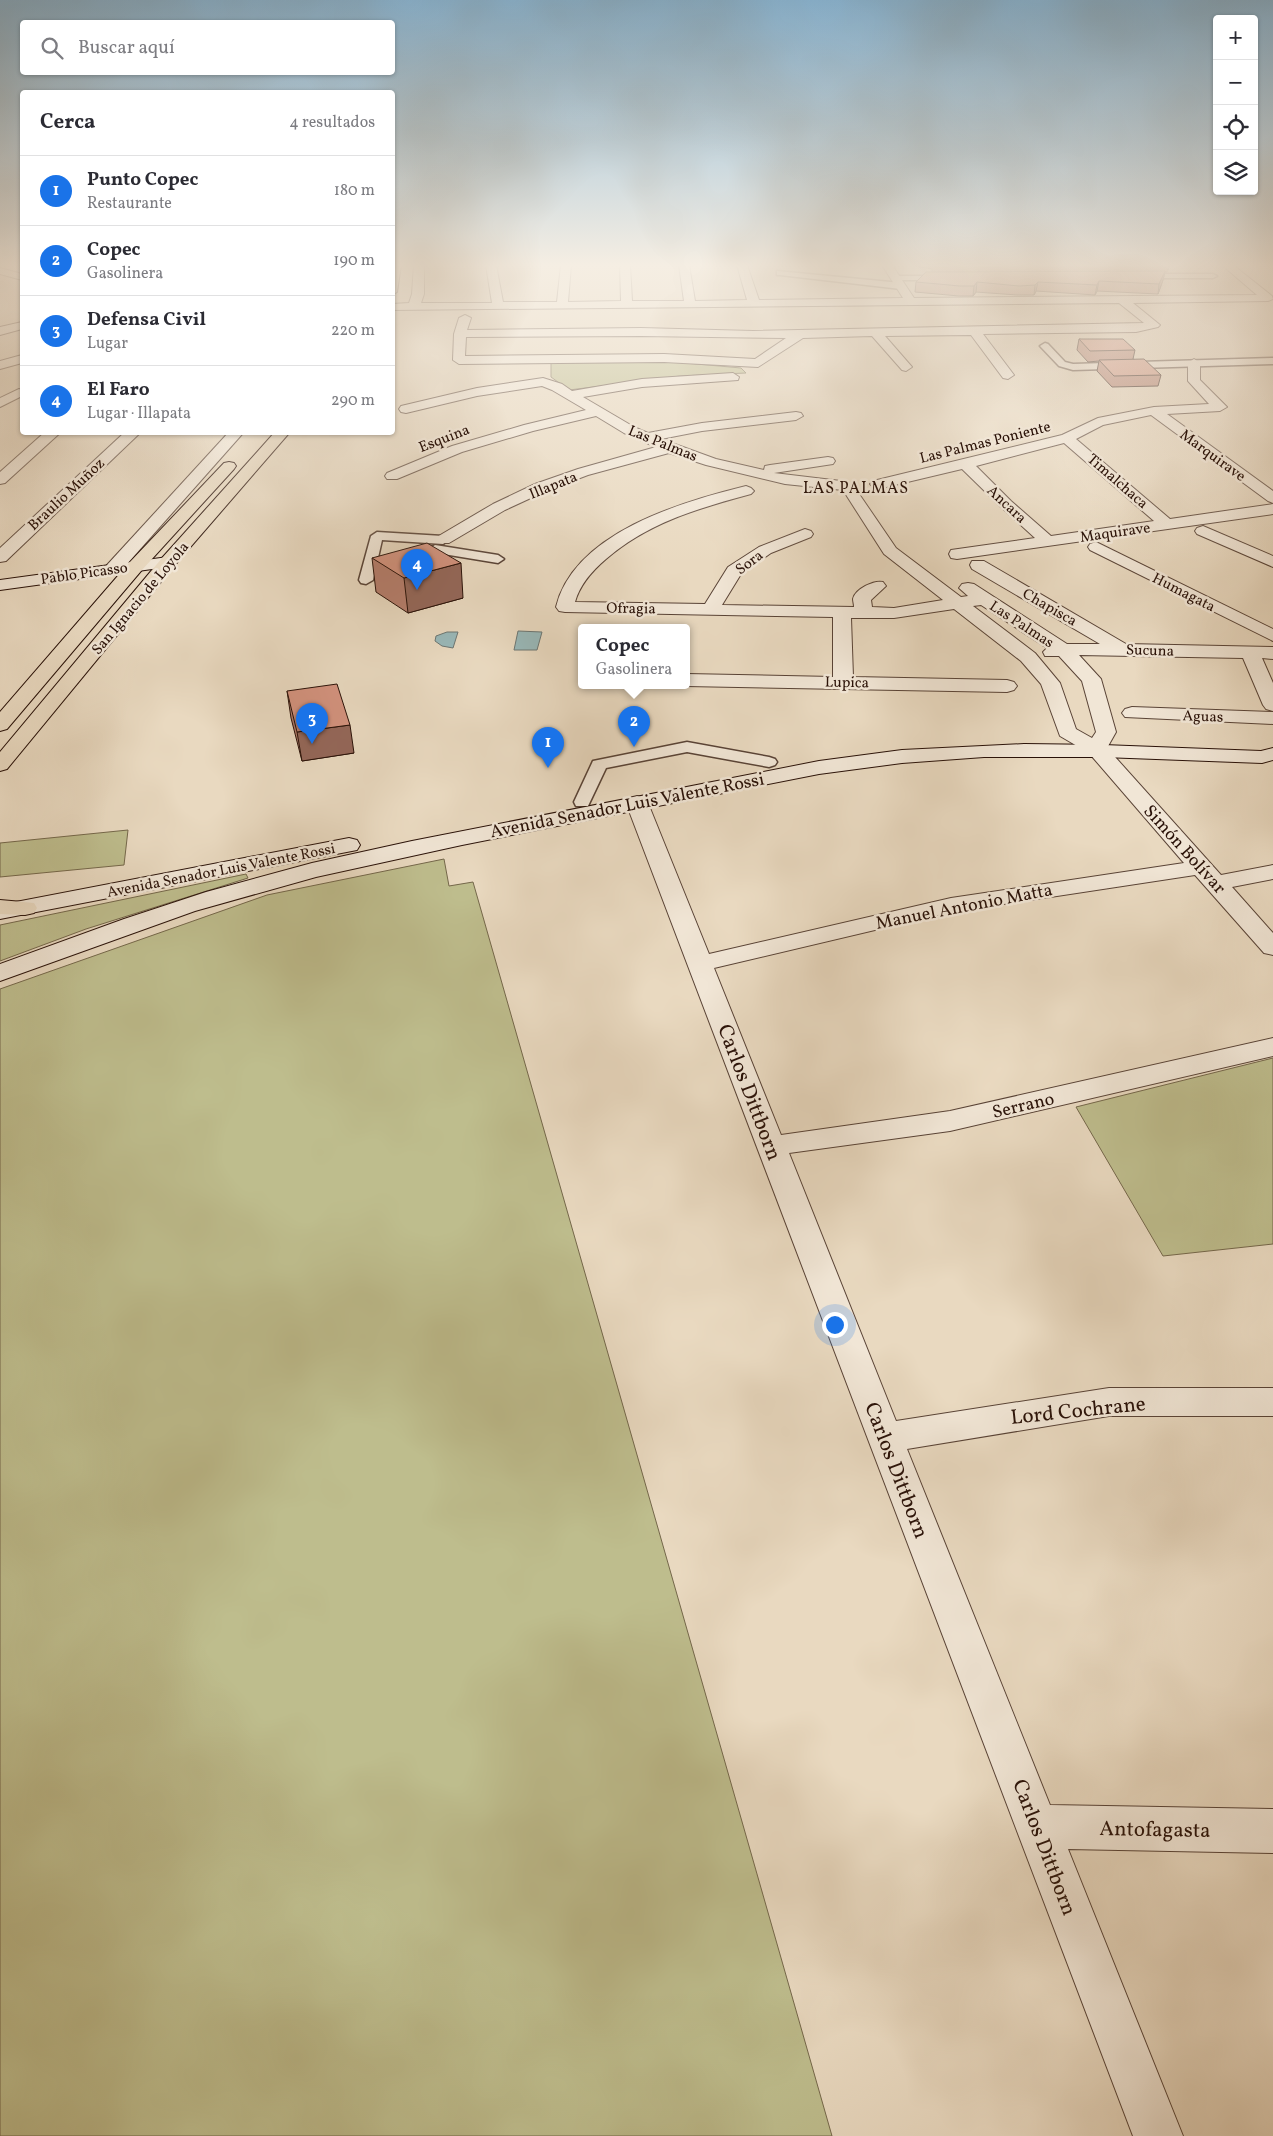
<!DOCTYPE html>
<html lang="es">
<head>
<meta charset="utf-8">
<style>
	body { margin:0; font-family:Vollkorn,serif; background:#f7f7f7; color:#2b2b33 }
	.controls { position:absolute; right:15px; top:15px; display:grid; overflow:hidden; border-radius:5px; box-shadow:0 1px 4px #0004 }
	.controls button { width:45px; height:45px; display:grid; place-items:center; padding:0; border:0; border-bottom:1px solid #e1e1e2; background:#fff; color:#2b2b33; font:25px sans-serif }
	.you { position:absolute; left:834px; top:1324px; width:18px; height:18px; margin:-12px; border:4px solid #fff; border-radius:50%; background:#1a73e8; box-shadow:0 0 0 8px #1a73e833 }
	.badge { display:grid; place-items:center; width:32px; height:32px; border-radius:50%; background:#1a73e8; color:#fff; font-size:16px; font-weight:700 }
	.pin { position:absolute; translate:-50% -41px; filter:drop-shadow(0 1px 2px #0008) }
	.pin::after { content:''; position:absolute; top:26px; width:18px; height:15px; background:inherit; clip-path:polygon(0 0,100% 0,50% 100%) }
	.popup { position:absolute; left:578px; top:624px; width:112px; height:65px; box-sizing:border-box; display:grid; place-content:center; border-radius:5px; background:#fff; filter:drop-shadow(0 1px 4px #0005); font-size:16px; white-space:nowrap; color:#7c7c81 }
	.popup b { font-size:19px; color:#2b2b33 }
	.popup::after { content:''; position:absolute; left:50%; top:100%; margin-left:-10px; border:10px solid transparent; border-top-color:#fff }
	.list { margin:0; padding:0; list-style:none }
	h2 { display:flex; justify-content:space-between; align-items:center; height:65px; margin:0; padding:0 20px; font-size:21px }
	h2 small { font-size:16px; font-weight:400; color:#7c7c81 }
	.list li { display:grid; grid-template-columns:32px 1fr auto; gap:15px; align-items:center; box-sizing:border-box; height:70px; padding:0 20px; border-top:1px solid #e1e1e2 }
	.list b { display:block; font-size:19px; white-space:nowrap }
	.list p { margin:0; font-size:16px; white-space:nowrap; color:#7c7c81 }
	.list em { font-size:16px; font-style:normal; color:#7c7c81 }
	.icon { flex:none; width:28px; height:28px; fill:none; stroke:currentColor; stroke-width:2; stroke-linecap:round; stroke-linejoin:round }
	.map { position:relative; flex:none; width:1273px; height:2136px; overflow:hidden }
	.search { position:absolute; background:#fff; box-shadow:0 1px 4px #0004; left:20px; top:20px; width:375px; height:55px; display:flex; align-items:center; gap:12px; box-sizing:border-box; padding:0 18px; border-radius:5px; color:#7c7c81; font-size:19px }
	.panel { position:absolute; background:#fff; box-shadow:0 1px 4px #0004; left:20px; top:90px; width:375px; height:345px; border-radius:5px }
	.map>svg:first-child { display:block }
</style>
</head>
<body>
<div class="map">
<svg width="1273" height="2136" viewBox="0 0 1273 2136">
	<rect width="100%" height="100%" fill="#e9d9c0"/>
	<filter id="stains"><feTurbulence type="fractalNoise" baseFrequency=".004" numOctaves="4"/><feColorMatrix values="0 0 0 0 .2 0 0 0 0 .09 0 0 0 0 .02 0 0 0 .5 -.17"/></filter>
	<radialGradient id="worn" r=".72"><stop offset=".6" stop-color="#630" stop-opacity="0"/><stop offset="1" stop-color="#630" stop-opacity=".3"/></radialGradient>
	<g fill="#bebd8d" stroke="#74674a">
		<polygon points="551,360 674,362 741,368 746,373 680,376 569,390 551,377"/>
		<polygon points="128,830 124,865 0,877 0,843"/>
		<polygon points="444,859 449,886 473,882 832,2136 0,2136 0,989 267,895"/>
		<polygon points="246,874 248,878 86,929 0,961 0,925"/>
		<polygon points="1273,1058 1273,1244 1163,1256 1076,1107"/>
	</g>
	<g fill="#99b9ba" stroke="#6c7673">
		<polygon points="518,631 542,632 537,650 514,650"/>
		<polygon points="447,632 458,632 453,648 442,646 435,641 436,636"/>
	</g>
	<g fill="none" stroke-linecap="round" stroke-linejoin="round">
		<defs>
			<g id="lane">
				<polygon points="777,271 901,283 905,286 901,289 780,275 777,275"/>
				<polygon points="1133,274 1213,274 1217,276 1213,278 1133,278"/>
				<polygon points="893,276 948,276 952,278 948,280 893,280"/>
				<polygon points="1045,343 1048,344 1065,362 1073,364 1273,358 1273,364 1073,370 1059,366 1040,346"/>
				<polygon points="377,532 443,536 449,540 443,544 382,540 373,580 366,584 361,583 359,580 371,536"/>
				<polygon points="435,545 498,555 504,559 498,563 431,552 429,549"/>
				<polygon points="687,742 769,757 775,759 777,762 775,765 769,767 687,752 606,768 588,806 576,806 574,802 593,761"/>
			</g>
			<g id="street">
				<path d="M414,265H424V294L421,303H492L486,265H496L503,302H557L561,265H571L568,302L621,301L620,265H630L632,301H684L679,265H689L695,301L747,300L737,265H747L759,300L903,298L882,265H892L914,298L1257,295L1222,265H1233L1272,296L1273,299L1268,301L1133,303L1160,325L1158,327L1136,332L983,334L1014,375L1008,379L1003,378L971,335L885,336L912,367L906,371L902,370L872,336L803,338L758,367L664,362L459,364L453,360L454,334L459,318L465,315L471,318L467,330L641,328L753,331L1144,323L1119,303L392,310V304L409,303L412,294ZM641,336L786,338L755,359L664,354L465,356L466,337Z"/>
				<polygon points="22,322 22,329 0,335 0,327"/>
				<polygon points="22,355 22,363 0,369 0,361"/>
				<path d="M1194,359L1200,363V380L1227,407L1220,411L1167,414L1273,491V503L1268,501L1151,415L1103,425L1076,439L1170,519L1273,504V514L957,559L951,558L949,554L951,550L1035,538L1001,507L962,469L878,489L873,487L870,484L873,481L1062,435L1098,418L1154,407L1209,404L1188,381V363ZM1064,443L1154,521L1051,536L1011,501L976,466Z"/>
				<path d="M733,373L739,377L738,380L642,387L583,397L634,427L648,433L702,423L796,412L801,413L803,416L796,420L702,431L661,439L716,459L764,470L765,466L770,465L828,457L833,458L835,461L833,464L774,473L841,481L846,483L848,487L855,488L896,548L961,597L968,596L959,588L962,584L968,583L974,584L1067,644H1100L972,569L970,565L972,561H984L1126,644L1273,647V659L1262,658L1273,683V711L1266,709L1263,705L1243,658L1079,655L1101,679L1116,732L1107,748L1221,875L1273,865V879L1232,887L1273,933V955L1264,953L1195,875L951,912L714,968L781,1135L950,1111L1273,1038V1056L950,1131L789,1153L896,1421L1109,1388H1273V1416H1109L907,1449L1050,1805L1273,1809V1853L1068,1849L1183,2136H1133L626,803L629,798L637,796L645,798L648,803L709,954L951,898L1184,863L1089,753L1060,736L1041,684L1021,661L954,609L894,618H851L853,677L1007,680L1014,682L1017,686L1014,690L1007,692L686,686V674L833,677V617L565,612L559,611L556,607C574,533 681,502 746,486L751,488L754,491L751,494C699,508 647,523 606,559C592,571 580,584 575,602L705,604L728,567L759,547L805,529L811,531L813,534L811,537L771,553L741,574L722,605L854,607C854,604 853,601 853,599C855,589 874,580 883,582L886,586L871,600L872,607L894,608L943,600L884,554L843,490L785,484L706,465L669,453L588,475L546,491L505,510L449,543H437L435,540L437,537L493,504L535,484L578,469L656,447L624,433L596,416L533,431L462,452L397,479H387L385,476L387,473L452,446L524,425L586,410L552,390L542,386L477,396L406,413L401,412L399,409L401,406L477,388L543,378L562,384L572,391L642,379ZM981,605L1047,648L1043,652L1045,656H1059L1082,681L1096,732L1092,738L1076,729L1060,683L1035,653L973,606Z"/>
				<polygon points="19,389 22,390 22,396 0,407 0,398"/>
				<polygon points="45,432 61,432 5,483 0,484 0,472"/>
				<polygon points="125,432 141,432 6,561 0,562 0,548"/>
				<polygon points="229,432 244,432 119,573 107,573 105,569 107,565"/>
				<polygon points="1203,526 1273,556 1273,567 1197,534 1195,531 1197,528"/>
				<polygon points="1096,542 1273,629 1273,641 1090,550 1088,547 1090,544"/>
				<polygon points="1132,707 1273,712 1273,724 1125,717 1122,713 1125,709"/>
			</g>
			<g id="secondary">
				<polygon points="0,268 22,274 22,280 0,274"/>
				<polygon points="168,557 174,558 176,562 174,566 0,590 0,580"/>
				<polygon points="1024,744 1103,745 1261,751 1273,748 1273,760 1262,763 1103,757 984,757 902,763 819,774 462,845 316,877 195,911 0,981 0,964 124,919 206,892 312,863 412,841 819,761 902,750"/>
				<polygon points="349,838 357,840 360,845 357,850 0,919 0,905"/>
			</g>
			<g id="primary">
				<polygon points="392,265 401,265 397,292 392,295"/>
				<polygon points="275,432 290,432 174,566 7,769 0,771 0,752 162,558"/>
				<polygon points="229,462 234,463 236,466 234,469 141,571 7,729 0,731 0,712 129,563 224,463"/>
				<polygon points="0,900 34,903 37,908 34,913 25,915 0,914"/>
			</g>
		</defs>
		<use href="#lane" stroke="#594336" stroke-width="3"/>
		<use href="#street" stroke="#594336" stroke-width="2"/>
		<use href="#secondary" stroke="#291108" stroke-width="2"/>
		<use href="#primary" stroke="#291108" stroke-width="2"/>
		<use href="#lane" fill="#f1e6d6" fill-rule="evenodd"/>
		<use href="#street" fill="#f1e6d6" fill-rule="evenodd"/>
		<use href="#secondary" fill="#f1e6d6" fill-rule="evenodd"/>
		<use href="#primary" fill="#e9d9c0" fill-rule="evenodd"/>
	</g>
	<g fill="#b67e6d" stroke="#291108">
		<polygon points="910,265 1170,265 1167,272 1165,272 1163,280 1158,294 1097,291 1095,295 1036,291 1034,295 1017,295 976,292 973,296 959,296 915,292 916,282 932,272 932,269"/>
		<polygon points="1079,339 1135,350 1133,359 1161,375 1158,386 1112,387 1097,371 1099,361 1088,362 1077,350"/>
		<polygon points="372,558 463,598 408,613 376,592"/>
		<polygon points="287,691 354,753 302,761 291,718"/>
	</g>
	<g fill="#946759" stroke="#291108">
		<polygon points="1165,271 1163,280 1158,294 1159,284"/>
		<polygon points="1099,281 1097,291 1095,295 1097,285"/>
		<polygon points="977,282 976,292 973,296 974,286"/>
		<polygon points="1038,282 1036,291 1034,295 1035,285"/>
		<polygon points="461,563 463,598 408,613 404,578"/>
		<polygon points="350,725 354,753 302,761 297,732"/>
	</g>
	<g fill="#d4937f" stroke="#291108">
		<polygon points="934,265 1130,265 933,266"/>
		<polygon points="1165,271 1159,284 1099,281 1097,285 1038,282 1035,285 1019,286 977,282 974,286 960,286 916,282 926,272"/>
		<polygon points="1079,339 1123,339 1135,350 1090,351"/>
		<polygon points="1144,359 1161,375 1114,376 1099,360"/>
		<polygon points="427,543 461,563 404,578 372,558"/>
		<polygon points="337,684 350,725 297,732 287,691"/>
	</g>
	<linearGradient id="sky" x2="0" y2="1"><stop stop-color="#88b6d6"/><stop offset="0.47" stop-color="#f5eee3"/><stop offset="1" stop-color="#f5eee3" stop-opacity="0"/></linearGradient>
	<rect width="1273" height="564" fill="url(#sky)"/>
	<g text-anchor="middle" stroke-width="5" stroke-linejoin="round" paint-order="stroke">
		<g font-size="15" fill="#291108" stroke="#f1e6d6">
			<text transform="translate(444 438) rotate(-21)" y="5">Esquina</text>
			<text transform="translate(985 442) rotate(-14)" y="5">Las Palmas Poniente</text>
			<text transform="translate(663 443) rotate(22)" y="5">Las Palmas</text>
			<text transform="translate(1213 455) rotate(36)" y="5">Marquirave</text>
			<text transform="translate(1118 481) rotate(41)" y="5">Timalchaca</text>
			<text transform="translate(553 485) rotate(-22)" y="5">Illapata</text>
			<text transform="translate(66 494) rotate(-43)" y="5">Braulio Muñoz</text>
			<text transform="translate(1007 504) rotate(43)" y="5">Ancara</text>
			<text transform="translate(1115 532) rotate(-8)" y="5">Maquirave</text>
			<text transform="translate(749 562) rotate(-37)" y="5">Sora</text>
			<text transform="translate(84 573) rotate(-8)" y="5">Pablo Picasso</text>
			<text transform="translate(1184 592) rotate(27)" y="5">Humagata</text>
			<text transform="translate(140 598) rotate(-50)" y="5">San Ignacio de Loyola</text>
			<text transform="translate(1050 607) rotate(30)" y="5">Chapisca</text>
			<text transform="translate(631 608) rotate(1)" y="5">Ofragia</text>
			<text transform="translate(1022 624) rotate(33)" y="5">Las Palmas</text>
			<text transform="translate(1150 650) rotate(2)" y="5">Sucuna</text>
			<text transform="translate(847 682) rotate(1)" y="5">Lupica</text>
			<text transform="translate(1203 716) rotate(2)" y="5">Aguas</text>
			<text transform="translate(221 870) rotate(-11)" y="5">Avenida Senador Luis Valente Rossi</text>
		</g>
		<g font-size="16" letter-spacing="1" fill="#291108" stroke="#f1e6d6">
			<text x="856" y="493">LAS PALMAS</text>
		</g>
		<g font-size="18" fill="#291108" stroke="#f1e6d6">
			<text transform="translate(627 805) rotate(-11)" y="6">Avenida Senador Luis Valente Rossi</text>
			<text transform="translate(1185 849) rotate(48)" y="6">Simón Bolívar</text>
			<text transform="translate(964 906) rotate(-11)" y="6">Manuel Antonio Matta</text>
			<text transform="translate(1023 1105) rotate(-13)" y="6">Serrano</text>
		</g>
		<g font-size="21" fill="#291108" stroke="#f1e6d6">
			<text transform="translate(750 1092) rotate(69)" y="7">Carlos Dittborn</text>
			<text transform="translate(1078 1410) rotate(-6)" y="7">Lord Cochrane</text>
			<text transform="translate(897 1470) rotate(69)" y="7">Carlos Dittborn</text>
			<text transform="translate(1155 1829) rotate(1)" y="7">Antofagasta</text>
			<text transform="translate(1045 1847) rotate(69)" y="7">Carlos Dittborn</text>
		</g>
	</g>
	<rect width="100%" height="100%" filter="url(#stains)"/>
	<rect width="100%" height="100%" fill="url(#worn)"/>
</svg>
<div class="controls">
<button>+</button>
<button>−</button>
<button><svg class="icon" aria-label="locate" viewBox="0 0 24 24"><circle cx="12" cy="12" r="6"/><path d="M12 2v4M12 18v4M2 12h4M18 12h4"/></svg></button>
<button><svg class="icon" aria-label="layers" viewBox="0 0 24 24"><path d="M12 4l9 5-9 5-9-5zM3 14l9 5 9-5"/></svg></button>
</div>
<div class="you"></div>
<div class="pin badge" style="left:548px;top:768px">1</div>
<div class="pin badge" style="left:634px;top:747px">2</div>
<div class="popup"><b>Copec</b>Gasolinera</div>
<div class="pin badge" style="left:312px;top:744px">3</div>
<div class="pin badge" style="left:417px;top:590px">4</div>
<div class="search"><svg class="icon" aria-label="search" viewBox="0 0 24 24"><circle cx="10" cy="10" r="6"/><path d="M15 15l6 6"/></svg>Buscar aquí</div>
<section class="panel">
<h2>Cerca<small>4 resultados</small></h2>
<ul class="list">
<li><span class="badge">1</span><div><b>Punto Copec</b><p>Restaurante</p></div><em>180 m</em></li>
<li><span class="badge">2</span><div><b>Copec</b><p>Gasolinera</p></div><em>190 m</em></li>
<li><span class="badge">3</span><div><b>Defensa Civil</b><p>Lugar</p></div><em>220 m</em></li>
<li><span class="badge">4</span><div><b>El Faro</b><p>Lugar · Illapata</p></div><em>290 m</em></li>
</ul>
</section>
</div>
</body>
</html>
